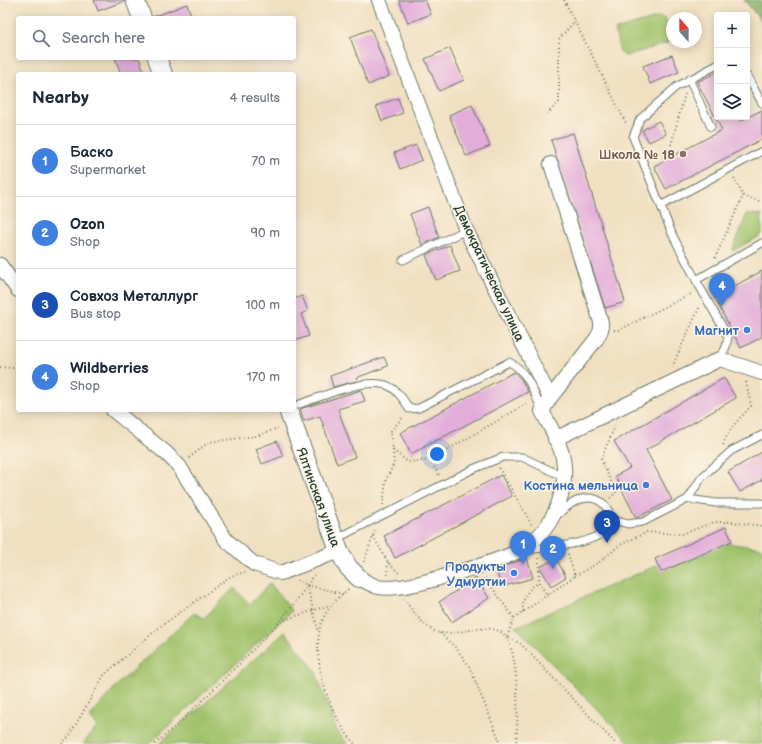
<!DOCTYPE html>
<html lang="en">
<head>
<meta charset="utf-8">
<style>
	body { margin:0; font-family:"Balsamiq Sans",sans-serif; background:#f2f2f3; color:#1f2937 }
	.controls { position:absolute; right:12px; top:12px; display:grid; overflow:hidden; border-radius:4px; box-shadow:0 2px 10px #0003 }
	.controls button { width:36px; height:36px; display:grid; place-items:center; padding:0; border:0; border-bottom:1px solid #e0e1e3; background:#fff; color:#1f2937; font:20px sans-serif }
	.compass { position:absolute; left:666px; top:12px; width:36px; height:36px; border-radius:50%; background:#fff; box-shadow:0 2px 10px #0003; rotate:339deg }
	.you { position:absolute; left:437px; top:454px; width:14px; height:14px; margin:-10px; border:3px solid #fff; border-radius:50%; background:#1a73e8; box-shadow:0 0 0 6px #1a73e833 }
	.badge { display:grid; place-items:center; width:26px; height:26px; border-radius:50%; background:#2563eb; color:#fff; font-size:13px; font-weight:700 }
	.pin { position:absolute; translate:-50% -33px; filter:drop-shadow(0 1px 2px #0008) }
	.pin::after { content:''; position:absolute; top:21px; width:14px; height:12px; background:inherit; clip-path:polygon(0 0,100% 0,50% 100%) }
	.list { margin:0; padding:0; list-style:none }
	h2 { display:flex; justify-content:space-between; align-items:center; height:52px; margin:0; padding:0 16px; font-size:17px }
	h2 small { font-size:13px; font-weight:400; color:#747a83 }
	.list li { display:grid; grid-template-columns:26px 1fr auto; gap:12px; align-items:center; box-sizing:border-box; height:72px; padding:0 16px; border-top:1px solid #e0e1e3 }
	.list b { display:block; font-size:15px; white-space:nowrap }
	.list p { margin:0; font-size:13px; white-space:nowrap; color:#747a83 }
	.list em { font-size:13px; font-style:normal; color:#747a83 }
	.icon { flex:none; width:22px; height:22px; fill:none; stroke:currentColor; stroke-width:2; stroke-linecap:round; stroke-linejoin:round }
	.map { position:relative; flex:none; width:762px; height:744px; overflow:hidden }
	.search { position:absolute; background:#fff; box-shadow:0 2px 10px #0003; left:16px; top:16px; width:280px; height:44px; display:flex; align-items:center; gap:10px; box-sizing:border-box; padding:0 14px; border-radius:4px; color:#747a83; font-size:15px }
	.panel { position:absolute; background:#fff; box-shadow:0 2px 10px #0003; left:16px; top:72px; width:280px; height:340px; border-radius:4px }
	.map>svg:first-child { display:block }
</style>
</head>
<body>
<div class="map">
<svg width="762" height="744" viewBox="0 0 762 744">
	<rect width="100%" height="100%" fill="#fcf5e5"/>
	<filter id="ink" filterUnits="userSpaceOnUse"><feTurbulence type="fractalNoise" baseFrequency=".025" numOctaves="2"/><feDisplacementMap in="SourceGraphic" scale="8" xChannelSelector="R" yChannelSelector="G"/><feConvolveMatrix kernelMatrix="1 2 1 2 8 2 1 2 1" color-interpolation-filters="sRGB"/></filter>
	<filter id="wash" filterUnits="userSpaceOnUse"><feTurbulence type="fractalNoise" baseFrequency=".012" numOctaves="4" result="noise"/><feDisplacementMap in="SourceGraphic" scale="16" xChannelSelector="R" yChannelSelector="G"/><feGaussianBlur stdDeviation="0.9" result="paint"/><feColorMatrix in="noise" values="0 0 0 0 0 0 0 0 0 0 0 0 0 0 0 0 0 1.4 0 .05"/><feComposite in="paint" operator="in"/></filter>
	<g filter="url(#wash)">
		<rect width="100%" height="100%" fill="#f0e0c1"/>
		<g fill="#a0c26b" stroke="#608050">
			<polygon points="660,17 665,19 671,35 668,43 625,56 620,52 615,30"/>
			<polygon points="747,214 762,215 762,235 732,251"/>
			<polygon points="712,541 762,548 762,744 631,744 516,627"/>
			<polygon points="270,583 292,611 149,744 83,744 97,727 89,718 116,686 194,613 204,618 234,588 250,604"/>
			<polygon points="285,632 315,670 337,731 348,744 159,744"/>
		</g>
		<polygon fill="#80a85f" stroke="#50724a" points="744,0 762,0 762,22"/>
		<g id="blocks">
			<g fill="#e2add9">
				<polygon points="94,0 125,0 125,1 98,11"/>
				<polygon points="399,0 425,0 431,14 408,23"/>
				<polygon points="187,4 192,18 153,18 153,17"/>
				<polygon points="371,29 389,76 368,85 350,37"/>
				<polygon points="450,48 464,80 439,91 425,59"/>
				<polygon points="672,55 679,72 650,84 643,66"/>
				<polygon points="115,58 139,58 145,74 121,74"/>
				<polygon points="717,72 717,117 738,117 740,121 762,110 762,139 666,189 654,166 722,130 697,82"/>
				<polygon points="398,98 403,113 382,121 376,106"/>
				<polygon points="472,105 490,146 466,156 449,115"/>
				<polygon points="659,121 666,134 649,142 642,130"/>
				<polygon points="573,133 625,302 605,308 551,140"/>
				<polygon points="416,145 422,160 400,169 394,153"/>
				<polygon points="428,207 439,237 422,245 410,214"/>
				<polygon points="450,245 460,271 436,280 426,255"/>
				<polygon points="762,271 762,337 741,348 714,297"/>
				<polygon points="302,296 308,311 301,314 309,336 294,341 294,299"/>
				<polygon points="384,357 388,366 356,378 357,381 333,387 330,376"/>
				<polygon points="514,372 521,379 528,392 411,454 400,433"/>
				<polygon points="724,378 736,398 646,450 672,500 636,518 615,476 630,468 614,441"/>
				<polygon points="361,390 365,401 338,409 355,457 337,464 320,416 304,421 300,409"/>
				<polygon points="277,441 283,456 262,464 256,449"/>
				<polygon points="762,452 762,480 740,492 728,472"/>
				<polygon points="501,475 512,496 395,558 384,536"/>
				<polygon points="726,527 732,541 661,572 655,559"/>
				<polygon points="527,558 533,578 501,587 496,569"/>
				<polygon points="556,558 566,577 551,586 540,567"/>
				<polygon points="476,578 489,598 452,622 439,602"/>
			</g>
		</g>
	</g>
	<g filter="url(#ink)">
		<use href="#blocks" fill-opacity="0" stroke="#687665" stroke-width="1"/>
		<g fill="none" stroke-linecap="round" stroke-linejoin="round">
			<defs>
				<g id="service">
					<polyline points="747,76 762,103"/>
					<polyline points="689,79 711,127"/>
					<polyline points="662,205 762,151"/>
					<polyline points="403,260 466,230"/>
					<polyline points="696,280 673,236 633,137 640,119 676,87 717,65"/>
					<polyline points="720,359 726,347 728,337 696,280 762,243"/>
					<path d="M294,406C319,398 361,378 386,385C396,388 405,401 409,409L419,408L509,362C528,371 534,393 542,411"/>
					<polyline points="688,499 716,503 762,503"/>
					<polyline points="610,519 628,524 643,522 688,499 702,477 731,451 762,435"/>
					<polyline points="336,539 473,469 503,457 522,457 564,477"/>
					<path d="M526,550C548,547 582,546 601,534C622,520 603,490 579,500C570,503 563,510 556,516"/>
				</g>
				<g id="minor">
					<polyline points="0,265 18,290"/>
					<polyline points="550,398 597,338 601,330 601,322 551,164"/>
					<polyline points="113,410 166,453 179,466 226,540 254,564 281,573 339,551"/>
					<polyline points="555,439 720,359 762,373"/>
					<path d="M359,578C365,581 372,585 378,587C398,591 436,579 456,573C476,567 500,560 519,551C551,534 569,493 563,458C560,442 549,425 542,411L550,398L466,230L379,0"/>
				</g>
				<g id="tertiary">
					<polyline points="135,0 142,18"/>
					<polyline points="157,58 163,74"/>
					<polyline points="288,410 339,551 348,567 359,578"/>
				</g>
			</defs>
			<use href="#service" stroke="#687665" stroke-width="9"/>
			<use href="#minor" stroke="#687665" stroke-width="16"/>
			<use href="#tertiary" stroke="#687665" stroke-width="20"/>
			<g stroke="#687665" stroke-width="2" stroke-dasharray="1 3" stroke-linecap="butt">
				<polyline points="564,0 627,125"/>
				<polyline points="547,114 559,102 559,39 575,21"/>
				<polyline points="671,145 685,94"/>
				<polyline points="734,178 743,196"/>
				<polyline points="715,258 743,196 762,202"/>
				<polyline points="614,330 619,330 693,293"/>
				<polyline points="0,367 13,368 18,370"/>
				<polyline points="672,367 700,306"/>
				<path d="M723,445C729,427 740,419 751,406L746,382"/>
				<polyline points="393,450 408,462 430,460 528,403"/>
				<polyline points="189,458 209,442 257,436 278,428"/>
				<polyline points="430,460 440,477"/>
				<polyline points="499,468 532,525"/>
				<polyline points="610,498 616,493 601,459 616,424"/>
				<polyline points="383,505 386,480 394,463 391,431 404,416"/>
				<polyline points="373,536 388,562 400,574"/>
				<polyline points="568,554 575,576 514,618 507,637 521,644 616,744"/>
				<polyline points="539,558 539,583 548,596"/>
				<polyline points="364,562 375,530"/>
				<polyline points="388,562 387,573 388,575"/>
				<polyline points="575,576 601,561 620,545 647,532 682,534 714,522 732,522 762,526"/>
				<polyline points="485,578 514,618"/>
				<polyline points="297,580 307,585 318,630"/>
				<polyline points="307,585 343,594"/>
				<path d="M348,589C340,597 331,604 326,613C305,650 329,715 355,744"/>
				<path d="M404,599C412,610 427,632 441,633C460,635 480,624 499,631C521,639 518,723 516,744"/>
				<path d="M523,612C522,598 527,589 539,583"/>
				<polyline points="281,621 330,605"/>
				<polyline points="440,633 456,648 469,666 501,744"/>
				<polyline points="62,744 70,735 104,675 161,626 231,576 245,572"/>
				<path d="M155,744C183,720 209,694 235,668C264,639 292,610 314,575"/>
			</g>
			<use href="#service" stroke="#fff" stroke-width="7"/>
			<use href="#minor" stroke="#fff" stroke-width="14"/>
			<use href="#tertiary" stroke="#fff" stroke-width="18"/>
		</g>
	</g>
	<circle fill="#8d6e63" stroke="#fcf5e5" stroke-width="1.5" cx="683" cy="154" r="4"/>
	<g fill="#3f7fe0" stroke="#fcf5e5" stroke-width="1.5">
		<circle cx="747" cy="330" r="4"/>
		<circle cx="646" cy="485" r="4"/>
		<circle cx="514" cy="573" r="4"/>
	</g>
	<g text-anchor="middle" stroke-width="3" stroke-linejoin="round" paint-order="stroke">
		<g font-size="13" font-weight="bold" fill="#785e54" stroke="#fcf5e5" text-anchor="end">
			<text x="675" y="159">Школа № 18</text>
		</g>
		<g font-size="13" fill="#1f3d34" stroke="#fcf5e5">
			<text transform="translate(490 273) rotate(65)" y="5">Демократическая улица</text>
			<text transform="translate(319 497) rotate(70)" y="5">Ялтинская улица</text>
		</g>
		<g font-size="13" font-weight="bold" fill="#366cbe" stroke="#fcf5e5" text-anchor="end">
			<text x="739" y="335">Магнит</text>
			<text x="638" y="490">Костина мельница</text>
			<text x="506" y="571">Продукты<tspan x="506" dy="15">Удмуртии</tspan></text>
		</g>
	</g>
</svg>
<div class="controls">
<button>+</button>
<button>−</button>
<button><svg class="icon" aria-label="layers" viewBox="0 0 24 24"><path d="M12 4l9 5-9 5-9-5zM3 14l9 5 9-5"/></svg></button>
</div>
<svg class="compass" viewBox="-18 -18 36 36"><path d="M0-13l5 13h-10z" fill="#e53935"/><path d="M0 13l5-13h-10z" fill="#747a83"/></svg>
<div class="you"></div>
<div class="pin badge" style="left:523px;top:564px;background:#3f7fe0">1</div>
<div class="pin badge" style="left:553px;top:569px;background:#3f7fe0">2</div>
<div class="pin badge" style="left:607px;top:543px;background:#1a4fb4">3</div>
<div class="pin badge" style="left:722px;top:306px;background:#3f7fe0">4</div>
<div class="search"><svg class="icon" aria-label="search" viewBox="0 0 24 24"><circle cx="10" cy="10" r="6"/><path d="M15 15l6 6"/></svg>Search here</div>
<section class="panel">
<h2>Nearby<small>4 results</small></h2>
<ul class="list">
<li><span class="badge" style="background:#3f7fe0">1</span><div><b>Баско</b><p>Supermarket</p></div><em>70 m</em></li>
<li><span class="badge" style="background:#3f7fe0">2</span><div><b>Ozon</b><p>Shop</p></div><em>90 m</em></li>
<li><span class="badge" style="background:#1a4fb4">3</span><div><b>Совхоз Металлург</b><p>Bus stop</p></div><em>100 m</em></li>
<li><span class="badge" style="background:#3f7fe0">4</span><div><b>Wildberries</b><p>Shop</p></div><em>170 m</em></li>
</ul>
</section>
</div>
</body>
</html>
